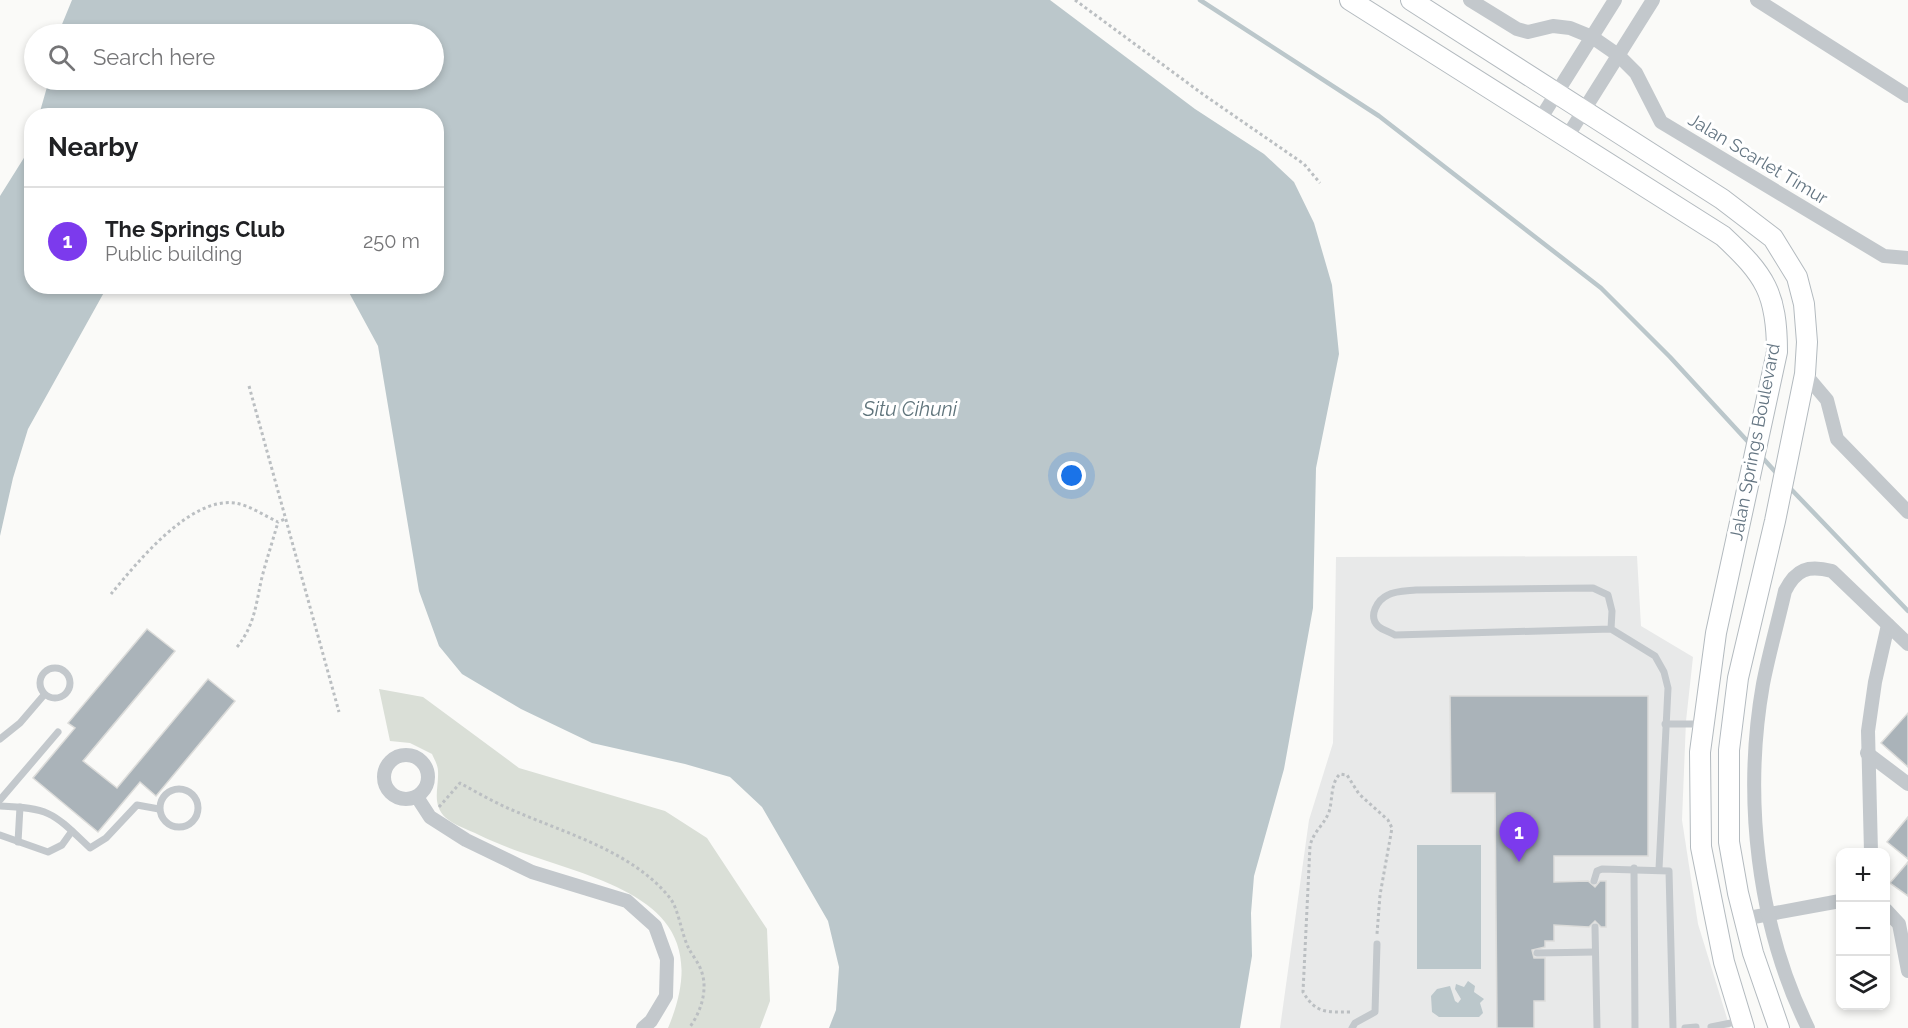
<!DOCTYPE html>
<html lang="en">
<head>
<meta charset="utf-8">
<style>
	body { margin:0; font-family:Raleway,sans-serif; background:#f6f6f6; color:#202124 }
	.controls { position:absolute; right:18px; bottom:18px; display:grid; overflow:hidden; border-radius:12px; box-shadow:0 3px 9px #0003 }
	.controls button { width:54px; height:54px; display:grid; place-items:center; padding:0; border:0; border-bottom:2px solid #e0e0e0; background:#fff; color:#202124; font:30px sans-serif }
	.you { position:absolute; left:1072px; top:476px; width:21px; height:21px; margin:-15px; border:4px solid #fff; border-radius:50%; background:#1a73e8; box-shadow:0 0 0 9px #1a73e833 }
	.badge { display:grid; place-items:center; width:39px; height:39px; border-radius:50%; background:#7c3aed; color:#fff; font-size:20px; font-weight:700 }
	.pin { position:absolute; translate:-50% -50px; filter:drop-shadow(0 2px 3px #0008) }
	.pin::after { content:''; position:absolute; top:32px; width:21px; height:18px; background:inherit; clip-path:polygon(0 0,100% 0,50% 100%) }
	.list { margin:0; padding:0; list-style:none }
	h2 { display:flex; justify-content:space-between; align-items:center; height:78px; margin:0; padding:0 24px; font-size:26px }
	h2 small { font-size:20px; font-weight:400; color:#757577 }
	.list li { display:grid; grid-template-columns:39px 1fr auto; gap:18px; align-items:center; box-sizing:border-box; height:108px; padding:0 24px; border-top:2px solid #e0e0e0 }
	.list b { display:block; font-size:22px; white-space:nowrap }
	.list p { margin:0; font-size:20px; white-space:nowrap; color:#757577 }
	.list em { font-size:20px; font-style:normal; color:#757577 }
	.icon { flex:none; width:33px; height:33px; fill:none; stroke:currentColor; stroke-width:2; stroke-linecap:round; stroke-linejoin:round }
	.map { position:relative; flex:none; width:1908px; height:1028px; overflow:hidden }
	.search { position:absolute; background:#fff; box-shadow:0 3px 9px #0003; left:24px; top:24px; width:420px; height:66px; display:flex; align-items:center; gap:15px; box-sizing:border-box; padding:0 21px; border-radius:33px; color:#757577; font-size:22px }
	.panel { position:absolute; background:#fff; box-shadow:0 3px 9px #0003; left:24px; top:108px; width:420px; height:186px; border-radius:24px }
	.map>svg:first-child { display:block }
</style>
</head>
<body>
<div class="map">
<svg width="1908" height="1028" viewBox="0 0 1908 1028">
	<rect width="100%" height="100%" fill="#fafaf8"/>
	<polygon fill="#e8e9e9" points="1637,556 1641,626 1693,657 1686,721 1682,820 1698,924 1730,1028 1280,1028 1309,820 1333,743 1336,557"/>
	<path fill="#dadfd7" d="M379,689L423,697L519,768L665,811L707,838L767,929L770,1001L760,1028H668C729,883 570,880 479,835C469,830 454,825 446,818C431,804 439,788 438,771C438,765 434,759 432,754L410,743L390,741Z"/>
	<g fill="#bbc7cb">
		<polygon points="72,0 1050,0 1195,109 1264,154 1294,182 1314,223 1332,285 1339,354 1316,468 1313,608 1284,769 1254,876 1251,913 1252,956 1240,1028 829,1028 836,1010 839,967 828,921 762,807 730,777 685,764 592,743 521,709 462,674 439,646 419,591 378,346 346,287 436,286 436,116 39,115 49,80 434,80 434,34 58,34"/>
		<polygon points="31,140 32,286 107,287 28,429 13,478 0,536 0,196 27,153"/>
		<rect x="1417" y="845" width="64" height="124"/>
		<polygon points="1468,981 1475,986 1474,992 1484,999 1480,1003 1483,1013 1479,1017 1439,1017 1432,1012 1431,996 1437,989 1450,986 1455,1001 1458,1003 1461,999 1455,989 1456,984 1464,987"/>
	</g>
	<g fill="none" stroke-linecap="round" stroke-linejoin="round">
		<g stroke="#bbc7cb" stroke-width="4.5">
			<polyline points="1200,0 1379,116 1601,288 1670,357 1751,445"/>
			<polyline points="1761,456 1779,476"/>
			<polyline points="1789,487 1908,611"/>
		</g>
	</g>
	<g fill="#aab3b9" stroke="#dcdcda" stroke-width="1.5">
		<polygon points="147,629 175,651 83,761 117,788 208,679 235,701 156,796 140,782 98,832 33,778 75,728 68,723"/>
		<polygon points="1450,696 1648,696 1648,856 1554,856 1554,882 1588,881 1595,887 1600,881 1606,881 1606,927 1601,927 1595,921 1589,927 1554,925 1554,941 1545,941 1545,947 1532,950 1534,958 1545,958 1545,1001 1534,1001 1534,1028 1497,1028 1495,793 1451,793"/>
		<polygon points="1908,713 1908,767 1881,743"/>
		<polygon points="1908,817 1908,859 1887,842"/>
		<polygon points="1908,862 1908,896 1890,883"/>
	</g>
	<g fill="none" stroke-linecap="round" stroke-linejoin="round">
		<defs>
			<g id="secondary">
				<path d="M1350,0L1723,236C1765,275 1777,293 1777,352L1716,633L1700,752L1701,847L1724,962L1744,1028"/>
				<polyline points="1411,0 1722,199 1773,238 1797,277 1804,304 1807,342 1805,374 1775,521 1738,678 1729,750 1729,842 1738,893 1753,953 1779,1028"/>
			</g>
		</defs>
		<use href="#secondary" stroke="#b3babf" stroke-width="22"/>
		<g stroke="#bbbfc2" stroke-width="3" stroke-dasharray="3 3" stroke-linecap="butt">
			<polyline points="1075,0 1204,95 1304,164 1320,183"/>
			<polyline points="249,386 339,712"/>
			<path d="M111,594C137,563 189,497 235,503C249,505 265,516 278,522L285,519"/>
			<path d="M237,647C255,625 256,603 262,577C267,558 273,540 278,522"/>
			<path d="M439,807L460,783C478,793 497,804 517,812C568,834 633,852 670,898C679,910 681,933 689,949C693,956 700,965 702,973C708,991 700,1014 689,1028"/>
			<path d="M1350,1012C1327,1012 1316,1014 1303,992L1310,846C1313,832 1324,825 1329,812C1333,799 1330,784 1340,774L1347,775L1359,794L1388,820L1392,828L1380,895L1377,934"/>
		</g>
		<g stroke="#c3c8cc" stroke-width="7">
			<path d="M1611,629L1612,611L1608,595L1593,588L1416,590C1407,591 1395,591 1388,595C1377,600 1368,616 1378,626C1382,630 1390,632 1395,635L1611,629L1655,656L1664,672L1668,688L1659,869"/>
			<circle cx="55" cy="683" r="15"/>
			<polyline points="1665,724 1702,724"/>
			<polyline points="0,739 20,723 44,695"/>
			<circle cx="179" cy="808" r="19"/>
			<polyline points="0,800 58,732"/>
			<path d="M0,806C51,808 53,813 90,848L106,838L137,805L159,809"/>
			<polyline points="0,835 48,852 62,845 72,831"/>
			<polyline points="18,842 20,807"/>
			<polyline points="1634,868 1635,1028"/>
			<polyline points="1594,881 1597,871 1602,869 1669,871 1673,1028"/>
			<polyline points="1595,927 1597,1028"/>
			<polyline points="1537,953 1595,952"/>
			<polyline points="1711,1027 1741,1021"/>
			<polyline points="1352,1028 1355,1023 1375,1012 1377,944"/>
			<polyline points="1685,1028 1696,1027"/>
		</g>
		<g stroke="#c3c8cc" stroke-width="14">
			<polyline points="1470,0 1517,29 1528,32 1553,26 1570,28 1592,37 1618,55 1636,73 1661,122 1884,256 1908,258"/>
			<polyline points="1757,0 1908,96"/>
			<polyline points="1539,121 1615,0"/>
			<polyline points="1567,137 1653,0"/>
			<polyline points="1805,374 1827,400 1837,439 1908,512"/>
			<polyline points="1867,753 1908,784"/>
			<circle cx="406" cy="777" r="22"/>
			<polyline points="417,797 430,817 466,840 532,872 627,901 655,926 667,959 666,996 651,1021 643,1028"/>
			<polyline points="1871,852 1868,731 1875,682 1888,625"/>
			<polyline points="1886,910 1899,924 1908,971"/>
			<polyline points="1743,919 1840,901"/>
			<path d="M1808,1028C1757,925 1743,797 1763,684C1769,653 1778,622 1785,591C1796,569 1808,565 1832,571L1908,644"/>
		</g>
		<use href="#secondary" stroke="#fff" stroke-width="20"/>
	</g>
	<g text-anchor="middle" stroke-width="6" stroke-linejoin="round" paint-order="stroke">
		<g font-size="18" fill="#657683" stroke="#fff">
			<text transform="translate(1758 159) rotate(31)" y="6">Jalan Scarlet Timur</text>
			<text transform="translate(1755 442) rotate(-79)" y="6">Jalan Springs Boulevard</text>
		</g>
		<g font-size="20" font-style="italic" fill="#60757c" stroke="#fff">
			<text x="910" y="416">Situ Cihuni</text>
		</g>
	</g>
</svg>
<div class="controls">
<button>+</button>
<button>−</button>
<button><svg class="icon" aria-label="layers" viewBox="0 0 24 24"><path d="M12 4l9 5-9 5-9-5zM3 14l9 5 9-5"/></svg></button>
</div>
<div class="you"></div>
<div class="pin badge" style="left:1519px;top:862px">1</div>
<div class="search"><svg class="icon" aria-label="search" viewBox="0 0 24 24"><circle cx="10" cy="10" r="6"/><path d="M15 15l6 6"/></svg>Search here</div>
<section class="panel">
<h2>Nearby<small></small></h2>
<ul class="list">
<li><span class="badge">1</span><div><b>The Springs Club</b><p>Public building</p></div><em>250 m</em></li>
</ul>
</section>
</div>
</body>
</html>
